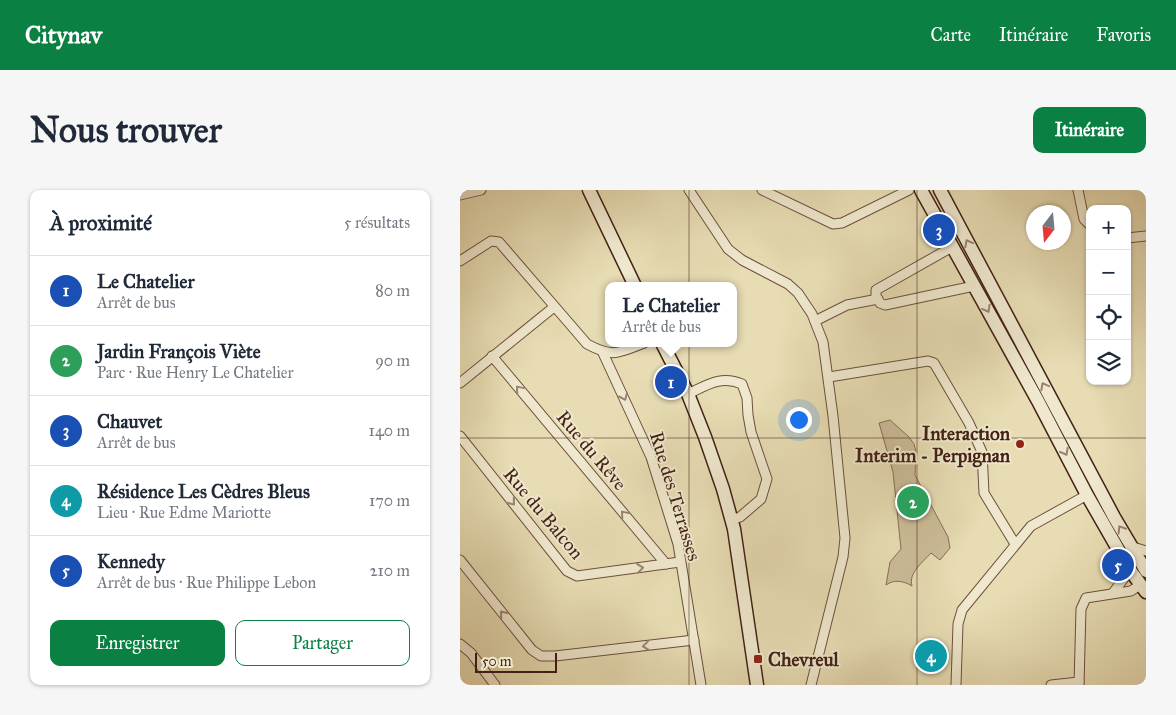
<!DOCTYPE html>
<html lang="fr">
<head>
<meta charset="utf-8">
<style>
	body { margin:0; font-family:"IM FELL Great Primer",serif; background:#f6f6f7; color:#1f2937 }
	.controls { position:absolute; right:15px; top:15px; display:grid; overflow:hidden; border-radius:10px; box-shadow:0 1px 4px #0004 }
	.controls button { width:45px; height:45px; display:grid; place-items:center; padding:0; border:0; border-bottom:1px solid #e0e1e3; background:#fff; color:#1f2937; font:25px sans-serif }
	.compass { position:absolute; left:566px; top:15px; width:45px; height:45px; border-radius:50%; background:#fff; box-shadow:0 1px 4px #0004; rotate:196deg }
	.scale { position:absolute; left:15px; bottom:12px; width:82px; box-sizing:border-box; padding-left:5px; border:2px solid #432114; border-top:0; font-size:14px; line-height:18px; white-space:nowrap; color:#432114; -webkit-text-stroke:4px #efe8ce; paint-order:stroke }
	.you { position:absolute; left:338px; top:229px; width:18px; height:18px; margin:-12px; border:4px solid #fff; border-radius:50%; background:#1a73e8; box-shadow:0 0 0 8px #1a73e833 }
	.badge { display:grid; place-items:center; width:32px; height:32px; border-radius:50%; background:#0b8043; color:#fff; font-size:16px; font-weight:700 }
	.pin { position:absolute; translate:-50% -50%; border:2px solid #fff; box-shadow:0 1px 5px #0006 }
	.popup { position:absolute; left:145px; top:92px; width:132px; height:65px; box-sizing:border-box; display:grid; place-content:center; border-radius:10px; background:#fff; filter:drop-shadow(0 1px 4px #0005); font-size:16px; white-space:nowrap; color:#747a83 }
	.popup b { font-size:19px; color:#1f2937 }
	.popup::after { content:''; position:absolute; left:50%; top:100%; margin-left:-10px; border:10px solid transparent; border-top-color:#fff }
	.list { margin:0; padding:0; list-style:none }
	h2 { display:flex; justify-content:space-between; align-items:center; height:65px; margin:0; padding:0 20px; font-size:21px }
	h2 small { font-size:16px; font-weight:400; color:#747a83 }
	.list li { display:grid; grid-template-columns:32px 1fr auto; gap:15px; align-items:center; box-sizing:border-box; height:70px; padding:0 20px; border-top:1px solid #e0e1e3 }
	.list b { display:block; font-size:19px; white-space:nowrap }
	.list p { margin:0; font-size:16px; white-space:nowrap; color:#747a83 }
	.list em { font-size:16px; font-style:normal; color:#747a83 }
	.actions { display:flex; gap:10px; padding:15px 20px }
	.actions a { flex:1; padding:11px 0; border:1px solid #0b8043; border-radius:10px; text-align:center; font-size:18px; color:#0b8043 }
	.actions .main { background:#0b8043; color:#fff }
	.icon { flex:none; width:28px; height:28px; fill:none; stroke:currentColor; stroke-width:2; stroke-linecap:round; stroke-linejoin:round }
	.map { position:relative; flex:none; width:686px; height:495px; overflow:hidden; border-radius:10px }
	header { display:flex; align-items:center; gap:30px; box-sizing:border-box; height:70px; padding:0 25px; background:#0b8043; color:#fff }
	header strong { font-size:24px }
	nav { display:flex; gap:28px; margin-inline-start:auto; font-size:18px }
	.intro { display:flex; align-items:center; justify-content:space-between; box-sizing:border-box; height:120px; padding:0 30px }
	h1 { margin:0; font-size:35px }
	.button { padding:12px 22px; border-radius:10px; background:#0b8043; color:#fff; font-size:18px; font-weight:700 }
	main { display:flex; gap:30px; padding:0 30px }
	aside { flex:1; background:#fff; border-radius:10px; box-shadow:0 1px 4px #0004 }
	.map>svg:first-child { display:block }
</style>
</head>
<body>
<header>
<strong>Citynav</strong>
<nav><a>Carte</a><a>Itinéraire</a><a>Favoris</a></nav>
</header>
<div class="intro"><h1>Nous trouver</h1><a class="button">Itinéraire</a></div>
<main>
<aside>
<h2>À proximité<small>5 résultats</small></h2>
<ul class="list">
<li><span class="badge" style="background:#1a4fb4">1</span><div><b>Le Chatelier</b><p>Arrêt de bus</p></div><em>80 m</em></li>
<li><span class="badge" style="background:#2e9e5b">2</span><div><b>Jardin François Viète</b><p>Parc · Rue Henry Le Chatelier</p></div><em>90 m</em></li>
<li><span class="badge" style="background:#1a4fb4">3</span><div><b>Chauvet</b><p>Arrêt de bus</p></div><em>140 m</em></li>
<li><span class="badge" style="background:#0f9aa8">4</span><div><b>Résidence Les Cèdres Bleus</b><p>Lieu · Rue Edme Mariotte</p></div><em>170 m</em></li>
<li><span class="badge" style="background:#1a4fb4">5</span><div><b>Kennedy</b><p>Arrêt de bus · Rue Philippe Lebon</p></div><em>210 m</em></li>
</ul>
<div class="actions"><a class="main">Enregistrer</a><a>Partager</a></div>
</aside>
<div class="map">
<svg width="686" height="495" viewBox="0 0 686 495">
	<rect width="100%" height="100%" fill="#e7dcb3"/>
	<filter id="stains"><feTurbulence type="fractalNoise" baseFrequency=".004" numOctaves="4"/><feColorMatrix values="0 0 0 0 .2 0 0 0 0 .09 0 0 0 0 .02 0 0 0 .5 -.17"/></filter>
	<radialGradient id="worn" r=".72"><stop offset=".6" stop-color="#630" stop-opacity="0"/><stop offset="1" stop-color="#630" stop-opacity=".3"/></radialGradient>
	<path fill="#cbbc98" stroke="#876e56" d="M430,230L449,247L454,254L456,262L455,285L488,347L490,358L480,370L471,363C463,372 448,383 452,396C444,391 434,389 426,395L430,372L441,359L433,282L419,233Z"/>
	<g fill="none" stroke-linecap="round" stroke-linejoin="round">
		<defs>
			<g id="street">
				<polyline points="229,0 268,59 282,70 328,94 338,103 352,124 363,152 373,226 385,348 383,367 351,495"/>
				<polyline points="302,0 373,34 382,33 449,0"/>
				<polyline points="618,0 624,29 630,35"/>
				<polyline points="0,5 21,0"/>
				<polyline points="667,48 686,46"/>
				<polyline points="492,57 416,100 416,106 420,113 425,115 514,96"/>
				<path d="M0,71L31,51L39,52L127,154C153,168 158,163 184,153"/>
				<polyline points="355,131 387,115 418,109"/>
				<polyline points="143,163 191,267 218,354 241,495"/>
				<polyline points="32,166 206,374"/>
				<polyline points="369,187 468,171 474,173 509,233 522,262 524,303 555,354"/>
				<polyline points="0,193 94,117"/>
				<path d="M228,204C247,195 261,185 282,194L287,208L288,225L291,242L307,289L301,309L280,327L271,330"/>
				<polyline points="0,246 107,381 117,386 220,372"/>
				<polyline points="673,357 686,361"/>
				<polyline points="0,370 72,460 81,466 95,466 234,450"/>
				<polyline points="653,403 670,380"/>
				<polyline points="0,454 11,463 35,495"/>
				<polyline points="496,495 498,434 502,420 571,336 627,305"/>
				<polyline points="591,495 619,492"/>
				<polyline points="619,495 621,419 626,408 671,401 680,395"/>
			</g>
			<g id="secondary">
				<polyline points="129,0 175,96"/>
				<polyline points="461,0 578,211 627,305 670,380 686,402"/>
				<polyline points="480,0 654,327 686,381"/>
				<polyline points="202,153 228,204 245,247 263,299 274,339 297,495"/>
			</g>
		</defs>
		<use href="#street" stroke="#6c503c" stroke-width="11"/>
		<use href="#secondary" stroke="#432114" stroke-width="15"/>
		<use href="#street" stroke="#efe8ce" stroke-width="9"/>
		<use href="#secondary" stroke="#efe8ce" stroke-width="12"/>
	</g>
	<defs><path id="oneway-chevron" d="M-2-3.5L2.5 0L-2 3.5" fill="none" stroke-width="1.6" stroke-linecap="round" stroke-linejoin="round" transform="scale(1.25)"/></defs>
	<g stroke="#998471">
		<use href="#oneway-chevron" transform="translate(508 53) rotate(-118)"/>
		<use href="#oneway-chevron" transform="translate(527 119) rotate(61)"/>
		<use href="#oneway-chevron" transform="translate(584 196) rotate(-118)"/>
		<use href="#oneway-chevron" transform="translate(59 199) rotate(-130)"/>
		<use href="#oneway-chevron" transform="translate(164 207) rotate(66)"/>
		<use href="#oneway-chevron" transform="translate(605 262) rotate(62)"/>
		<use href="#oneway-chevron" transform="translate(52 312) rotate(51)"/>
		<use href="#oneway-chevron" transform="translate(164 324) rotate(-130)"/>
		<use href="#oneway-chevron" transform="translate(661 339) rotate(-122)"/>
		<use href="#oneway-chevron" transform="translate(180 378) rotate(-7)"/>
		<use href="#oneway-chevron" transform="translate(43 424) rotate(-129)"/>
		<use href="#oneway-chevron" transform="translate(186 456) rotate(173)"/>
	</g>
	<path fill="none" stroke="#432114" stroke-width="1" stroke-opacity="0.55" d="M229,0V495M457,0V495M0,248H686"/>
	<g fill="#8f2418" stroke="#efe8ce" stroke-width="2">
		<circle cx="560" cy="254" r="5"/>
		<rect x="293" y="464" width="10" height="10" rx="2.5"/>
	</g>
	<g text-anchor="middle" stroke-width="4" stroke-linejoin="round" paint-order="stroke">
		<g font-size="19" font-weight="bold" fill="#432114" stroke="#efe8ce" text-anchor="end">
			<text x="550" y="250">Interaction<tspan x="550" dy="22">Interim - Perpignan</tspan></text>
			<text x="308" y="476" text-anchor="start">Chevreul</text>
		</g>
		<g font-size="19" fill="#432114" stroke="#efe8ce">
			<text transform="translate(132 260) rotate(50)" y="7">Rue du Rêve</text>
			<text transform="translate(216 306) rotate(73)" y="7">Rue des Terrasses</text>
			<text transform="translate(84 323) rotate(50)" y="7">Rue du Balcon</text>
		</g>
	</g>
	<rect width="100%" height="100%" filter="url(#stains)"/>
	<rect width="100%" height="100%" fill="url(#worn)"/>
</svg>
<div class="controls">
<button>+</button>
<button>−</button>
<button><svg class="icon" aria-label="locate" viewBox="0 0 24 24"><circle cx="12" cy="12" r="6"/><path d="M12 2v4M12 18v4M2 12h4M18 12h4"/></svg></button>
<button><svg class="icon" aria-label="layers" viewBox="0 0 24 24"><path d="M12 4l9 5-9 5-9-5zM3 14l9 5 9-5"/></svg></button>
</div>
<svg class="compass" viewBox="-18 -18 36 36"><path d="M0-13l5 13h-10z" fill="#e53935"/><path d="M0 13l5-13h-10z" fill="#747a83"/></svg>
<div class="scale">50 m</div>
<div class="you"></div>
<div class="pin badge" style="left:211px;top:192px;background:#1a4fb4">1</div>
<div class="popup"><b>Le Chatelier</b>Arrêt de bus</div>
<div class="pin badge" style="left:453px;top:312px;background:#2e9e5b">2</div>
<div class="pin badge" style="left:479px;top:40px;background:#1a4fb4">3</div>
<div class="pin badge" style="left:471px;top:466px;background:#0f9aa8">4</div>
<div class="pin badge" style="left:658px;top:375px;background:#1a4fb4">5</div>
</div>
</main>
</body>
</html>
